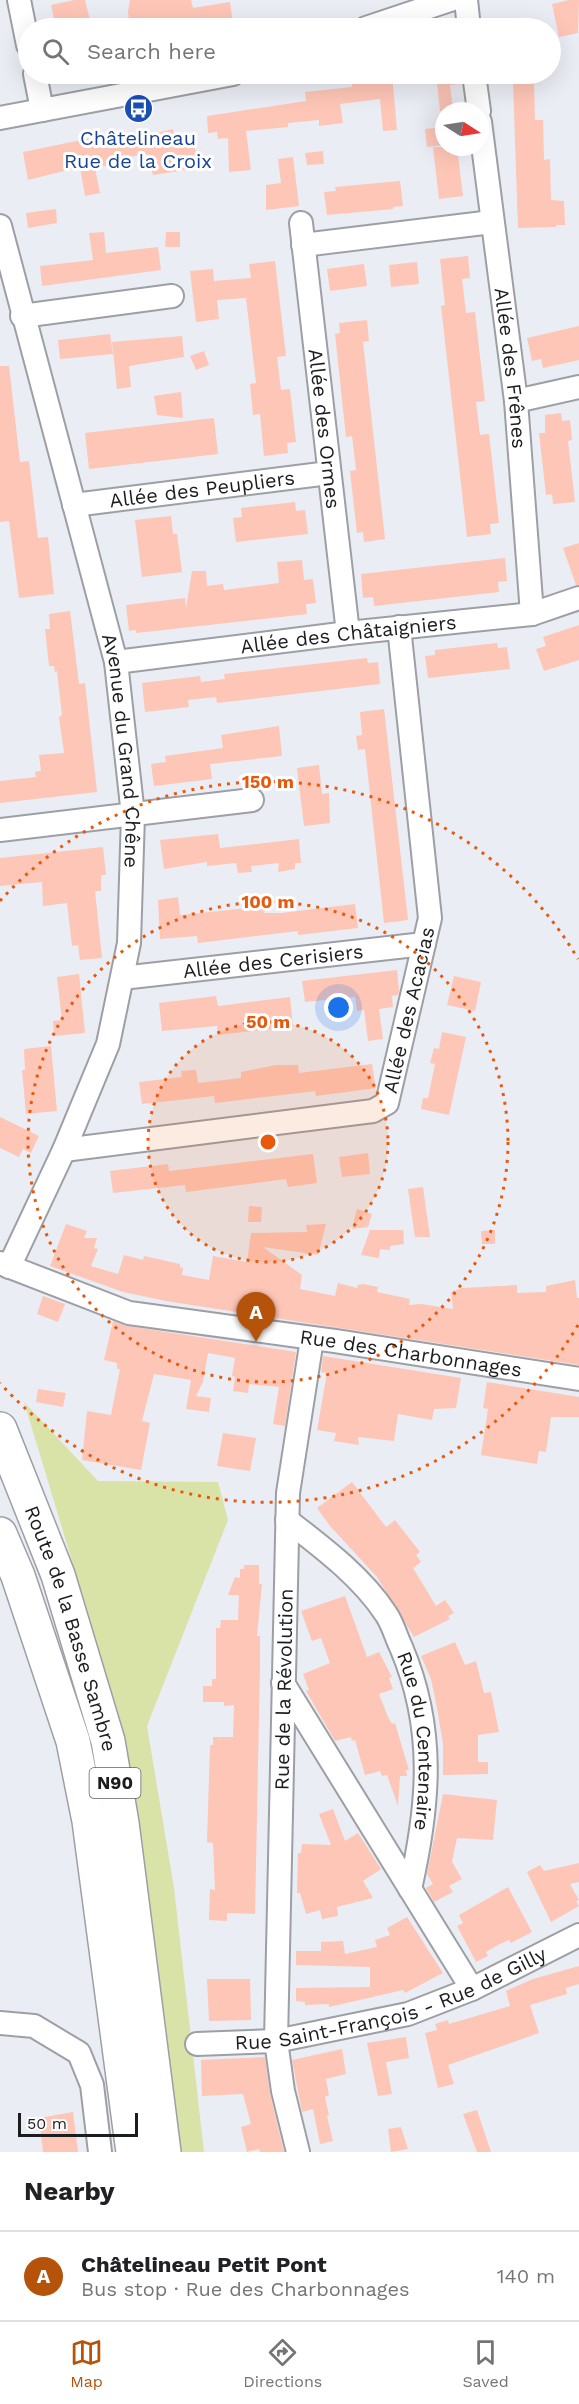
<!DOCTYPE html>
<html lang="en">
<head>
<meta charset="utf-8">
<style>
	body { margin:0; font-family:"Work Sans",sans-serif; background:#f6f6f6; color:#202124 }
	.compass { position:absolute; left:435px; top:102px; width:54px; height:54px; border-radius:50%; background:#fff; box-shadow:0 6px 24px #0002; rotate:102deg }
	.scale { position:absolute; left:18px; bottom:15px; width:120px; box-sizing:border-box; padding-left:6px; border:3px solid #1c1d1f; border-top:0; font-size:16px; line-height:21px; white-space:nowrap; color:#1c1d1f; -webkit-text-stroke:4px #fff; paint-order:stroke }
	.you { position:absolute; left:339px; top:1008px; width:21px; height:21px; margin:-15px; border:4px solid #fff; border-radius:50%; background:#1a73e8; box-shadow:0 0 0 9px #1a73e833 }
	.badge { display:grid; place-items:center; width:39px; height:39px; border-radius:50%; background:#b45309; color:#fff; font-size:20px; font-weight:700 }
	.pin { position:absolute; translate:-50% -50px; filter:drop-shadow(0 2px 3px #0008) }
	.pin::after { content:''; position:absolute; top:32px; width:21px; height:18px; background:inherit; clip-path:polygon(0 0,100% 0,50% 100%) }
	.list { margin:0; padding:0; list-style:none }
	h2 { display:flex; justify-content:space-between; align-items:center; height:78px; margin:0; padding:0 24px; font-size:26px }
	h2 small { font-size:20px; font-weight:400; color:#757577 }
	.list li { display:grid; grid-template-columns:39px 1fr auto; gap:18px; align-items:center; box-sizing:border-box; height:90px; padding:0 24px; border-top:2px solid #e0e0e0 }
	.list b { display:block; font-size:22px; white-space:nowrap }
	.list p { margin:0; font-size:20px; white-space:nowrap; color:#757577 }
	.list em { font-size:20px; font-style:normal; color:#757577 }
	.icon { flex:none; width:33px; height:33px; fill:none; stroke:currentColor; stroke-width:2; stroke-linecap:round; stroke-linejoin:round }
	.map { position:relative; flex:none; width:579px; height:2152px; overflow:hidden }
	.search { position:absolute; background:#fff; box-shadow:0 6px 24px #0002; left:18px; right:18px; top:18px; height:66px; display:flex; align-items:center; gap:15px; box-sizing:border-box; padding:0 21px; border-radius:33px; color:#757577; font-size:22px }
	.sheet { height:168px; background:#fff }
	nav { display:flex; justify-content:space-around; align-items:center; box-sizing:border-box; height:84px; border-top:2px solid #e0e0e0; background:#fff; font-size:16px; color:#757577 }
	nav a { display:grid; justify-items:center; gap:3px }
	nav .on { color:#b45309 }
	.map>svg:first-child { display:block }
</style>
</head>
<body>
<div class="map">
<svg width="579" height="2152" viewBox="0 0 579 2152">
	<rect width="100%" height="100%" fill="#ebedf4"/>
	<polygon fill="#d9e3a8" points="24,1402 98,1481 218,1482 228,1520 147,1726 174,1888 204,2152 179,2152 123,1730"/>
	<g fill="#fec6b7">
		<polygon points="74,0 85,0 92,28 56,28 51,5"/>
		<polygon points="130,0 191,0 193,8 230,2 233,23 199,28 180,28 180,26 130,28 128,12"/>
		<polygon points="569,0 579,0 578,33 559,37 552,4"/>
		<polygon points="369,74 392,74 397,130 383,131 380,99 340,104 343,123 319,126 319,120 288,123 288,127 246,131 251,170 229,172 228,138 218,139 217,132 208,133 207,116 306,101 305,92 352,87 351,75"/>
		<polygon points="436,74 461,74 462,84 450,85 453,111 440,111"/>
		<polygon points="534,81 535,120 543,120 544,160 550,159 551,200 564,201 565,225 556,225 556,227 518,228 513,82"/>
		<polygon points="444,127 444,145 427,147 425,129"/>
		<polygon points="173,129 176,143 193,139 199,168 153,175 147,154 122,158 123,162 95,168 100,193 85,196 80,167 28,180 23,152 101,136 102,139 143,131 144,136"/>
		<polygon points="433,147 457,147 463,196 439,199"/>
		<polygon points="323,151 324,164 307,165 305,153"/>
		<polygon points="293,157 299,206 266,210 266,185 281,183 278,159"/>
		<polygon points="400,181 403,206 393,207 393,209 327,215 324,192 336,191 335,187"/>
		<polygon points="56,209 57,223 28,228 26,213"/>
		<polygon points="104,232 106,253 158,247 161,270 42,286 40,266 93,260 89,233"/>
		<polygon points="166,232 180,232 180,247 165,247"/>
		<polygon points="468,256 470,278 462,279 466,313 475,312 485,401 476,402 480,435 489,434 499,523 490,524 491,534 467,537 441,306 445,305 440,259"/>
		<polygon points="275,261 286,356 277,357 281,390 290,389 296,442 287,443 288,453 264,456 260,414 253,415 250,384 256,383 246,298 217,300 219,319 196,322 190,271 213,269 214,281 251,278 249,264"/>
		<polygon points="417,262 419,284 391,287 389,265"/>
		<polygon points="364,264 367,286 330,291 327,269"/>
		<polygon points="367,320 369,341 363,342 385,539 364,542 363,532 357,533 350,471 356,470 352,436 346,437 335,334 340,333 339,323"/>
		<polygon points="579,326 579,360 543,368 541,359 532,361 527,338"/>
		<polygon points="110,334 113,354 60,359 58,340"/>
		<polygon points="182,336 184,357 129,366 131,387 117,389 112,342"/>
		<polygon points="204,351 209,365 196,370 190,356"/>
		<polygon points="0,366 9,366 20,462 29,461 38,538 48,537 54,594 19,598 9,521 0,522"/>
		<polygon points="181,392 183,418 157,415 154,396"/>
		<polygon points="561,413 562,421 570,420 572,440 568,441 575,502 553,504 552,494 546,495 539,433 545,433 545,415"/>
		<polygon points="214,418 218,454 89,469 85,433"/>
		<polygon points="295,502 296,511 305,510 308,534 236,542 233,518 242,517 241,508"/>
		<polygon points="171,516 173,534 177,534 182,572 142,577 135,520"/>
		<polygon points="579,543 579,585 576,585 563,548"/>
		<polygon points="505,558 507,581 498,582 499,592 374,606 373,597 363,598 361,574"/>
		<polygon points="302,560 304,580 313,579 316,603 306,604 307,614 136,633 136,630 129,631 126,605 185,598 186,608 192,571 206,571 207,586 223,584 224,590 279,583 277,562"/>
		<polygon points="70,611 79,684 85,683 97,792 0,803 0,781 36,777 35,772 41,771 39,755 64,753 59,717 62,715 57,671 55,672 54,666 49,666 45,629 50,629 49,614"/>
		<polygon points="579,625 579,660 544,671 536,649 546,646 543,637"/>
		<polygon points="497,643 498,648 507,647 510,669 428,678 425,656 435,655 435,650"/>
		<polygon points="367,658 368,663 378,662 380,684 217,703 216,697 188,700 189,707 145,712 142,683 200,676 201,682 225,679 224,674"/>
		<polygon points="384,709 408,920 384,923 365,749 358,750 356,736 362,735 360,712"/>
		<polygon points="279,726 282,756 210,764 212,779 154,786 151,764 166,762 165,756 223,748 221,735"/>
		<polygon points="319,765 322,794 329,793 330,823 304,826 297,768"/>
		<polygon points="218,834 220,848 299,839 301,863 295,863 295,869 278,872 279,863 251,866 252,872 238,873 236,863 207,866 207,862 164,869 160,840"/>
		<polygon points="103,847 106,875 101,875 101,891 95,891 102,958 80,960 78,945 72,946 67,903 43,906 42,882 0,886 0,858"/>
		<polygon points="178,897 180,915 267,906 264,913 281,913 355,904 358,928 298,935 298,931 198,943 197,936 160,939 158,900"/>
		<polygon points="397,970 399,991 398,995 392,996 393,1007 379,1009 383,1039 368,1041 364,1010 357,1011 355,997 305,1002 302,981"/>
		<polygon points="79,974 85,1033 54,1036 53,1021 62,1020 57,977"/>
		<polygon points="454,976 481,982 475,1011 447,1005"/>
		<polygon points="216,996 218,1006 290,997 293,1026 218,1035 217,1026 162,1031 159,1003"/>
		<polygon points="442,1032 466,1037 449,1115 421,1109 423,1098 428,1098 435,1064 430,1063 434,1048 439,1049"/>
		<polygon points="51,1046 57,1111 26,1114 22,1070 25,1070 24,1049"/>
		<polygon points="372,1064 376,1088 316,1096 315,1091 215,1103 214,1096 142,1104 139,1082 182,1077 181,1071 196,1070 198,1083 241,1078 241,1072 276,1065 298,1065 299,1073"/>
		<polygon points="0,1117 39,1136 31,1153 23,1149 19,1157 0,1148"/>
		<polygon points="368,1153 370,1174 342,1177 339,1157"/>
		<polygon points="313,1154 317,1183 288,1187 286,1179 186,1192 185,1185 113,1193 110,1171 168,1164 169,1171"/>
		<polygon points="423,1187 430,1237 415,1237 408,1189"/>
		<polygon points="249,1206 262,1207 261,1222 248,1222"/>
		<polygon points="357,1209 372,1214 368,1227 352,1229"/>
		<polygon points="66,1224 87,1231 84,1238 97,1238 94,1248 98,1249 91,1266 118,1274 124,1255 143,1260 144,1256 180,1264 180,1267 183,1268 182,1275 209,1280 213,1256 247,1262 251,1233 307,1232 306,1225 326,1224 318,1255 263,1247 302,1275 300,1289 335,1296 338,1283 357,1288 358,1285 363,1284 378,1287 377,1292 410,1299 409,1305 421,1304 453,1309 451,1292 462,1288 517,1285 517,1293 546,1292 546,1286 575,1280 577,1298 579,1298 579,1365 166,1301 123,1292 50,1266"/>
		<polygon points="370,1230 403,1230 404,1244 390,1246 390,1250 380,1249 379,1258 361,1255"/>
		<polygon points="495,1230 495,1244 482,1244 481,1231"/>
		<polygon points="43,1296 65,1304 58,1322 37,1314"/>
		<polygon points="113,1321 127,1326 296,1352 285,1426 273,1424 279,1387 249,1384 248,1393 233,1391 235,1377 232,1376 235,1358 208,1353 203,1382 196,1396 211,1398 209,1412 186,1409 191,1380 154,1374 142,1421 150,1423 141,1470 82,1460 87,1411 111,1415 120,1369 117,1369 117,1363 104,1360"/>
		<polygon points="323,1356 461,1378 456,1408 434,1409 432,1420 398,1414 394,1441 358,1437 359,1445 334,1441 336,1433 317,1430 327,1373 321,1372"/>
		<polygon points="487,1382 579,1397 579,1417 551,1417 546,1452 539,1451 537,1464 481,1455 488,1409 483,1408"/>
		<polygon points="38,1389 66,1393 63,1407 36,1402"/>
		<polygon points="223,1433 256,1438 250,1471 217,1466"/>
		<polygon points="352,1482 386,1527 395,1520 420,1552 416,1555 421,1562 413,1568 436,1606 445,1600 454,1613 448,1616 450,1619 414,1637 377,1577 330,1526 317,1508"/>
		<polygon points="244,1565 259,1565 259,1584 262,1584 257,1636 260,1636 260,1668 255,1914 227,1913 227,1921 209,1920 210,1889 215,1890 213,1843 207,1842 210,1745 213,1745 213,1737 233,1737 234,1705 224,1706 224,1702 203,1702 203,1686 212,1686 212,1679 216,1679 216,1628 220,1628 221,1620 238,1620 239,1595 228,1595 235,1577 240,1578 240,1569 244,1569"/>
		<polygon points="345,1596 367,1657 379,1652 392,1677 389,1678 393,1689 379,1694 388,1717 392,1724 395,1723 409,1770 406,1770 407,1776 400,1776 398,1806 387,1775 382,1776 380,1771 365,1775 355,1740 352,1741 351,1737 335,1741 306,1691 309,1690 303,1674 330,1663 321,1638 312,1641 301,1611"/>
		<polygon points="455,1642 465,1665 476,1661 484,1693 491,1692 499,1732 478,1735 478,1762 488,1762 488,1774 443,1775 443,1744 437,1708 431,1679 421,1656"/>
		<polygon points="443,1794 497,1800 493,1840 457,1838 452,1862 462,1879 449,1886 453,1892 434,1902 426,1888 433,1884 427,1874"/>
		<polygon points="333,1809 345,1841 358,1833 381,1869 363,1881 373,1898 337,1907 338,1916 322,1919 320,1910 306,1914 300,1893 297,1893 298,1853 301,1853 302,1844 331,1845 319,1814"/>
		<polygon points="579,1863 579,1882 570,1884 579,1900 576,1901 579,1906 551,1922 527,1872 540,1865 544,1871"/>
		<polygon points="508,1887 532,1932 511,1943 509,1940 498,1945 486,1952 488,1956 476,1962 457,1926 463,1923 459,1915"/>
		<polygon points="407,1917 443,1973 405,1993 403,1990 329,2007 329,2004 305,2005 305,2002 296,2001 296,1988 370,1987 370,1967 296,1965 296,1951 321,1951 321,1942 343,1941 345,1954 377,1947 375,1940 390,1935 387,1928"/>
		<polygon points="579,1966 579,1984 566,1988 567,1994 530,2005 539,2033 448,2065 454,2084 438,2088 425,2033 437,2030 435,2024 448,2020 449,2024 510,2006 506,1991 533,1979"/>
		<polygon points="207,1979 250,1979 251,2020 209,2021"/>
		<polygon points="406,2037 409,2058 386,2062 392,2094 378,2096 367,2043"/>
		<polygon points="342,2049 346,2074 326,2079 329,2095 325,2097 329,2115 327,2116 333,2141 320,2144 313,2109 302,2112 292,2060"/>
		<polygon points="265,2057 270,2094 284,2152 260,2152 259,2149 247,2152 241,2127 251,2124 243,2094 202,2096 201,2060"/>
		<polygon points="477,2110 491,2152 477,2152 463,2114"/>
		<polygon points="73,2112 78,2152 43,2152 39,2118"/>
		<polygon points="401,2127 408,2149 391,2152 388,2129"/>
	</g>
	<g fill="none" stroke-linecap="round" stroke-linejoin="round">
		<defs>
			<g id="minor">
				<polyline points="19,0 28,45"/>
				<polyline points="466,0 469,28"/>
				<polyline points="366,28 450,0"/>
				<polyline points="35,74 42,110"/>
				<polyline points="474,74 479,111"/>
				<polyline points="0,118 233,74"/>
				<path id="s1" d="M480,122L516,401L532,614"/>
				<path id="s2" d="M301,223L348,633"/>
				<path id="s3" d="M0,226L116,662L133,815L129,943L108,1044L64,1150L9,1267"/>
				<polyline points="303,245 492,222"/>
				<polyline points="22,316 172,296"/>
				<polyline points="516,401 579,387"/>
				<path id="s4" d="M74,505L329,473"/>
				<path id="s5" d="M116,662L348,633L532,614L579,598"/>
				<polyline points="0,830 252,800"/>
				<path id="s6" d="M122,978L424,944"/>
				<path id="s7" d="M64,1150L373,1111L387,1103L430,918L399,627"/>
				<path id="s8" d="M0,1263L129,1313L335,1341L579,1379"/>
				<path id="s9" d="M287,1520C322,1547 362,1577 386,1614C393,1624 396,1637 401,1647C436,1729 429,1805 410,1889"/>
				<polyline points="283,1683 472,1989"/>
				<polyline points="0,2023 34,2026 79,2053 92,2085 100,2152"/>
				<path id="s10" d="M197,2044L276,2041L408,2014L472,1989L579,1935"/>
				<path id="s11" d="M298,2152L283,2091L276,2041L288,1493L312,1339"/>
			</g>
			<g id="highway">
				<path id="s12" d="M0,1429L58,1575L108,1741L122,1823L164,2152"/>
				<polyline points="0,1534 18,1576 73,1741 89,1821 133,2152"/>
			</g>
		</defs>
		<use href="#minor" stroke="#9d9fa6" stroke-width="26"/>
		<use href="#highway" stroke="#9d9fa6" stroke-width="36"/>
		<use href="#minor" stroke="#fff" stroke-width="22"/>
		<use href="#highway" stroke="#fff" stroke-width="33"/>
	</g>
	<circle cx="268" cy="1142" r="120" fill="#e8590c" fill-opacity=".12"/>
	<g fill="none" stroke="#e8590c" stroke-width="3" stroke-dasharray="3 6">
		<circle cx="268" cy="1142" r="120"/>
		<circle cx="268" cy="1142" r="240"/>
		<path d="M578 1325A360 360 0 0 1 0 1383M0 901A360 360 0 0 1 578 959"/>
	</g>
	<defs>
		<symbol id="bus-disc" viewBox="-11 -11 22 22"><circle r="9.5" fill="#1a4fb4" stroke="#fff"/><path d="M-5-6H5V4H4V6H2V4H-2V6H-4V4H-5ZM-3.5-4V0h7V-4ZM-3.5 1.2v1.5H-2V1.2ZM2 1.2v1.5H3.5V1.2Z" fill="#fff"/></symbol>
	</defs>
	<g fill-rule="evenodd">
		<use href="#bus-disc" x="122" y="92" width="33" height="33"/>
	</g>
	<g text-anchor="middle" stroke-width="6" stroke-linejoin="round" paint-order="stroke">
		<rect fill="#fff" stroke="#606162" stroke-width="1.5" x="89.5" y="1768" width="51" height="30" rx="4.5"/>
		<g font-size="18" font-weight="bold" fill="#1c1d1f">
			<text x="115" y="1789">N90</text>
		</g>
		<g font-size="20" fill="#164399" stroke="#fff">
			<text x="138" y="145">Châtelineau<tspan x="138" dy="23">Rue de la Croix</tspan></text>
		</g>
		<g font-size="20" fill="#1c1d1f" stroke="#fff">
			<text dy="7" stroke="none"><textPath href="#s1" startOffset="248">Allée des Frênes</textPath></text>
			<text dy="7" stroke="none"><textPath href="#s2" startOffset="207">Allée des Ormes</textPath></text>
			<text dy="7" stroke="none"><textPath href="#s4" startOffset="129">Allée des Peupliers</textPath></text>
			<text dy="7" stroke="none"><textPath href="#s5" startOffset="234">Allée des Châtaigniers</textPath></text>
			<text dy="7" stroke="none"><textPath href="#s3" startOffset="540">Avenue du Grand Chêne</textPath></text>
			<text dy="7" stroke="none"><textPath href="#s6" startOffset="152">Allée des Cerisiers</textPath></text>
			<text dy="7" stroke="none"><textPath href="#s7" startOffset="423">Allée des Acacias</textPath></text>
			<text dy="7" stroke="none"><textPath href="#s8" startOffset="423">Rue des Charbonnages</textPath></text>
			<text dy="7" stroke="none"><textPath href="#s12" startOffset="212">Route de la Basse Sambre</textPath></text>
			<text dy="7" stroke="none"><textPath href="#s11" startOffset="465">Rue de la Révolution</textPath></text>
			<text dy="7" stroke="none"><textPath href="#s9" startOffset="270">Rue du Centenaire</textPath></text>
			<text dy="7" stroke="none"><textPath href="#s10" startOffset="201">Rue Saint-François - Rue de Gilly</textPath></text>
		</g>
	</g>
	<circle cx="268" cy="1142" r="9" fill="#e8590c" stroke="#fff" stroke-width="3"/>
	<g font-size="18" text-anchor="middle" font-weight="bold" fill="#e8590c" stroke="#fff" stroke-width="6" stroke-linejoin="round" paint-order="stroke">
		<text x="268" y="788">150 m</text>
		<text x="268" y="908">100 m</text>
		<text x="268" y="1028">50 m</text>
	</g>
</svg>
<svg class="compass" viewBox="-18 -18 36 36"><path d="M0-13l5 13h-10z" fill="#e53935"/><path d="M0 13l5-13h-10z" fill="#757577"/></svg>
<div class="scale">50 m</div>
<div class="you"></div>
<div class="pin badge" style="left:256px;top:1342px">A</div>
<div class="search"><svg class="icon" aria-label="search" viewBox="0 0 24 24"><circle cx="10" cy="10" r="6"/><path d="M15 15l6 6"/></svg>Search here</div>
</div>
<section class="sheet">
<h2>Nearby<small></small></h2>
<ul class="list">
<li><span class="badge">A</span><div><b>Châtelineau Petit Pont</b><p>Bus stop · Rue des Charbonnages</p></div><em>140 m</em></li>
</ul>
</section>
<nav>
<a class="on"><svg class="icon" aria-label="map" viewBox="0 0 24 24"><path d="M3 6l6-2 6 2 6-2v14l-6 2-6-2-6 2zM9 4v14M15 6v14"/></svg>Map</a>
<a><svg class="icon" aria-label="directions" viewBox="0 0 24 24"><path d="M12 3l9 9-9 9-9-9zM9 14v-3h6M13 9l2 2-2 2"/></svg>Directions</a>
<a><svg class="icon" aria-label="saved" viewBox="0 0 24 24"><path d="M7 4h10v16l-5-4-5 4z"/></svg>Saved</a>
</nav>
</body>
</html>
